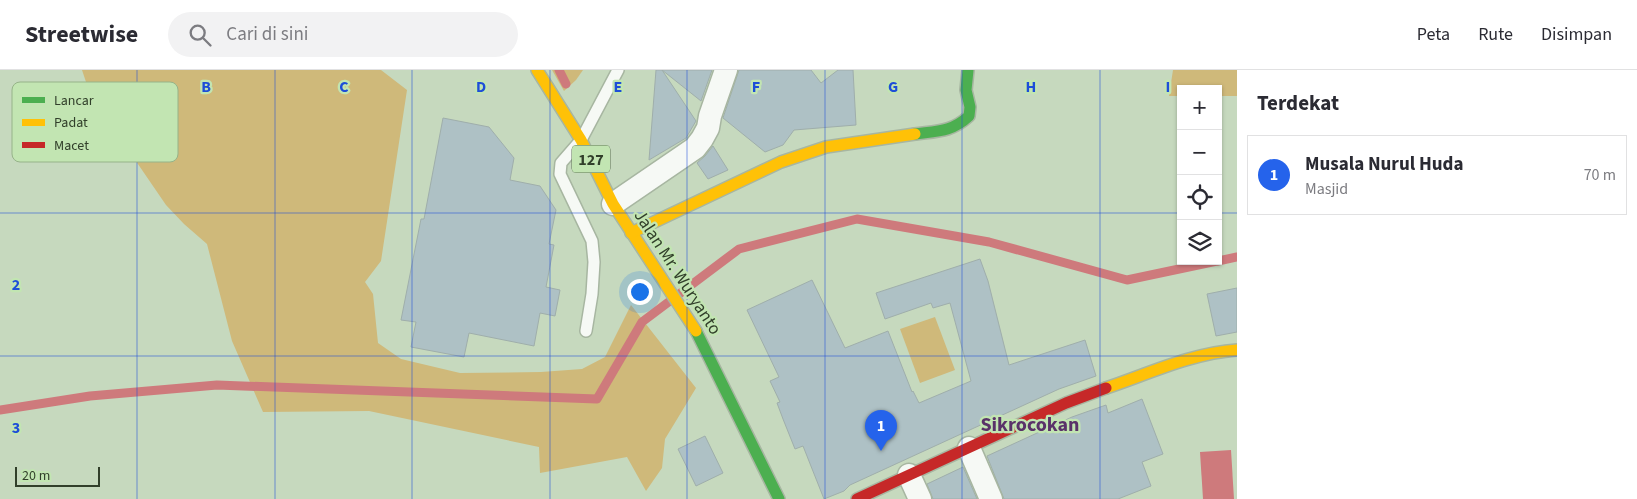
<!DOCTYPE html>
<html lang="id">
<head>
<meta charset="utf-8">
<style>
	body { margin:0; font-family:"Source Sans 3",sans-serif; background:#f2f2f3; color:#2b2b33 }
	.controls { position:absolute; right:15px; top:15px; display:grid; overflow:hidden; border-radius:0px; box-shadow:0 1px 4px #0004 }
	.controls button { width:45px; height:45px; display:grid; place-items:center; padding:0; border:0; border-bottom:1px solid #e1e1e2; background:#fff; color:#2b2b33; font:25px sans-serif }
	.scale { position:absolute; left:15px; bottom:12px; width:85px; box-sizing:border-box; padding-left:5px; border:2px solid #313f2a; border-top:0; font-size:14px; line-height:18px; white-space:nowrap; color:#313f2a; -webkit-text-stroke:4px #c2e5b2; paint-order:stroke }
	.you { position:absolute; left:639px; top:221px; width:18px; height:18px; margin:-12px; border:4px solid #fff; border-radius:50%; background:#1a73e8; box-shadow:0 0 0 8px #1a73e833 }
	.badge { display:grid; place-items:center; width:32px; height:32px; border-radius:50%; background:#2563eb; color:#fff; font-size:16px; font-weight:700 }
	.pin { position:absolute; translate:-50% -41px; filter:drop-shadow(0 1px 2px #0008) }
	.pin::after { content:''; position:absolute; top:26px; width:18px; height:15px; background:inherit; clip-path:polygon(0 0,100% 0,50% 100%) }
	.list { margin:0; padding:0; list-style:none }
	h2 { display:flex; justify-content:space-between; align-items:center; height:65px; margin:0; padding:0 20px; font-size:21px }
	h2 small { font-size:16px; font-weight:400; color:#7c7c81 }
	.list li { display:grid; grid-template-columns:32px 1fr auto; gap:15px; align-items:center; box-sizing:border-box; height:80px; margin:0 10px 10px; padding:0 10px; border:1px solid #e1e1e2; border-radius:0px }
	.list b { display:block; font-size:19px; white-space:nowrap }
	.list p { margin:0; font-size:16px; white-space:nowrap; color:#7c7c81 }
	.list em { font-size:16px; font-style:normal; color:#7c7c81 }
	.icon { flex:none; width:28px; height:28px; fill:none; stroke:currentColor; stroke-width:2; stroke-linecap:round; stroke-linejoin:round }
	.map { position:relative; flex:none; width:1237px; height:429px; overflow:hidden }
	header { display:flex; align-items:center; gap:30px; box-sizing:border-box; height:70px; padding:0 25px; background:#fff; border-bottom:1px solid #e1e1e2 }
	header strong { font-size:24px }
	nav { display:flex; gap:28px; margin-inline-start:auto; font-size:18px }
	.search { width:350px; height:45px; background:#f2f2f3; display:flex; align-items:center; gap:12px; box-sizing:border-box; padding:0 18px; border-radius:28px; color:#7c7c81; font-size:19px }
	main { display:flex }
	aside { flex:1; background:#fff }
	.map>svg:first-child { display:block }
</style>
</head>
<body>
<header>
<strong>Streetwise</strong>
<div class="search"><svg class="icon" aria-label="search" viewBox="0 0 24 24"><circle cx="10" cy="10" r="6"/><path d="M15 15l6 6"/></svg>Cari di sini</div>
<nav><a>Peta</a><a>Rute</a><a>Disimpan</a></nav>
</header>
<main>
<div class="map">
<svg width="1237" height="429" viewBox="0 0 1237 429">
	<rect width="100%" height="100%" fill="#c6d9be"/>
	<g fill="#cfb97a">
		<polygon points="82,0 381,0 407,20 381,191 365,212 373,224 378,273 401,289 460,303 541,302 582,299 605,287 631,235 696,318 665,369 662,398 646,421 627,387 540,403 539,377 369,341 263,342 232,271 207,174 184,154 166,135 90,24"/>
		<polygon points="552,0 583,0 576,10 564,21"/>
		<polygon points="1173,0 1237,0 1237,26 1218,26 1218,19 1181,19 1181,26 1169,26"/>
		<polygon points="935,247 955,300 920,313 900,259"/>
	</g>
	<polygon fill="#ce7a7c" points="1231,380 1234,429 1203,429 1200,382"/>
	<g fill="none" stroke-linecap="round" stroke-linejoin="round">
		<g stroke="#ce7a7c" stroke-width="9">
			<polyline points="559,0 566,14"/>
			<polyline points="1218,191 1237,187"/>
			<polyline points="0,340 90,326 217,315 597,329 642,252 739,179 857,149 989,172 1127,210 1217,191"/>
		</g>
	</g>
	<g fill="#aec1c5" stroke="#9faeab">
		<polygon points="656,0 662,0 696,51 686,68 649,90"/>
		<polygon points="662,0 712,0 701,31"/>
		<polygon points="739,0 811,0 821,13 838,0 853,0 856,55 794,60 783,75 765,82 723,48"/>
		<polygon points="443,48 489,57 514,88 510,110 540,116 556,140 549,174 554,175 546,217 560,220 555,246 540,243 534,276 469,263 464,287 411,277 416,252 401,250 421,149 424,149"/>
		<polygon points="713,76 728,100 708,109 697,93 705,86"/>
		<polygon points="980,189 988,211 1009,295 1085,270 1096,306 1059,319 850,415 844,421 824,429 803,376 795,379 783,349 777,333 780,332 770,311 779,307 747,240 812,210 845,278 888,261 912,322 913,321 919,333 971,311 950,233 933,238 931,233 885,249 876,223"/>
		<polygon points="1237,218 1237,262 1216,266 1207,224"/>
		<polygon points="1142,329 1163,384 1142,392 1151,416 1118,429 1004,429 987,386 1072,347 1106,335 1108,343"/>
		<polygon points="705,366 723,403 696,416 678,379"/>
		<polygon points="963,397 977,429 933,429 927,414"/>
	</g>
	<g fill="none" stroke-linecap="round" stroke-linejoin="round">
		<defs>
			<polyline id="lane" points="586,261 592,224 594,192 592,171 560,104 561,93 581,70 618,0"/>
			<g id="street">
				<polyline points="613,134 695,78 702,69 708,58 710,46 726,0"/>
				<polyline points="969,378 991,429"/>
				<polyline points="909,405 920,429"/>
			</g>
			<g id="fast">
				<path d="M915,64C937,61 952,62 969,46L970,37L966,20L968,0"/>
				<polyline points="696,261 779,429"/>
			</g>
			<g id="slow">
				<polyline points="537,0 581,70 613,134 696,261"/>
				<polyline points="631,163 781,92 826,77 915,64"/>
				<path d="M1106,318C1148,304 1192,283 1237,280"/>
			</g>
			<polyline id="jam" points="857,429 1066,333 1106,318"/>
		</defs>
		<use href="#lane" stroke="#a7b6a1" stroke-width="14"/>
		<use href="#street" stroke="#a7b6a1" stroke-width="25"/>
		<use href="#fast" stroke="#a7b6a1" stroke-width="14"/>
		<use href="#slow" stroke="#a7b6a1" stroke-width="14"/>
		<use href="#jam" stroke="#a7b6a1" stroke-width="14"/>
		<use href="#lane" stroke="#f6f9f5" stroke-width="11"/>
		<use href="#street" stroke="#f6f9f5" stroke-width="22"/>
		<use href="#fast" stroke="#4caf50" stroke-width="11"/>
		<use href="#slow" stroke="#ffc107" stroke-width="11"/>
		<use href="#jam" stroke="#c62828" stroke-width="11"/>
	</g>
	<path fill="none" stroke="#1d4ed8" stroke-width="1" stroke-opacity="0.55" d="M137,0V429M275,0V429M412,0V429M550,0V429M687,0V429M825,0V429M962,0V429M1100,0V429M0,143H1181M1218,143H1237M0,286H1237"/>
	<g text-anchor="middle" stroke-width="4.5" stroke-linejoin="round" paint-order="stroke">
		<rect fill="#c2e5b2" stroke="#5c7153" stroke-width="1" x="572" y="75.5" width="38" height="27" rx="4"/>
		<g font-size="16" font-weight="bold" fill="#313f2a">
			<text x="591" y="95">127</text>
		</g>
		<g font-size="18" fill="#313f2a" stroke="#c2e5b2">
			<text transform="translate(678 202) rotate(57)" y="6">Jalan Mr. Wuryanto</text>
		</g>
		<g font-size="20" font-weight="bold" fill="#5a3269" stroke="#c2e5b2">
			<text x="1030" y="361">Sikrocokan</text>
		</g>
	</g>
	<rect x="12" y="12" width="166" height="80" rx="8" fill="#c2e5b2" stroke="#96b389" stroke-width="1"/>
	<rect x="22" y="27" width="23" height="6" fill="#4caf50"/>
	<rect x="22" y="49" width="23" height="7" fill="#ffc107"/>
	<rect x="22" y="72" width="23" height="6" fill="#c62828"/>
	<g font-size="14" fill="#313f2a">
		<text x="54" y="35">Lancar</text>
		<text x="54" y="57">Padat</text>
		<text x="54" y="80">Macet</text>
	</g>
	<g font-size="16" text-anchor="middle" font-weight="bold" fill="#1d4ed8" stroke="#c2e5b2" stroke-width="4.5" stroke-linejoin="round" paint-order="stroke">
		<text x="206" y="22">B</text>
		<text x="344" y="22">C</text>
		<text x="481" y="22">D</text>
		<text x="618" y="22">E</text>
		<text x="756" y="22">F</text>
		<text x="893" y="22">G</text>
		<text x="1031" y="22">H</text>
		<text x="1168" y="22">I</text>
		<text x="16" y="220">2</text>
		<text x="16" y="363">3</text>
	</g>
</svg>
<div class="controls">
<button>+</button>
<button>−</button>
<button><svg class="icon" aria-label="locate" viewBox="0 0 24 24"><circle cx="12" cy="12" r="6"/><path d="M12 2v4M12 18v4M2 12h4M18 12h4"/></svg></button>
<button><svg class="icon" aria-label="layers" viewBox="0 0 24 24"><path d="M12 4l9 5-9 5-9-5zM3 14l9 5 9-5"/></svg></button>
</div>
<div class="scale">20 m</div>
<div class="you"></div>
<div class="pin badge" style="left:881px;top:381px">1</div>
</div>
<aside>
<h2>Terdekat<small></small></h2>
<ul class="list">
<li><span class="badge">1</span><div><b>Musala Nurul Huda</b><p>Masjid</p></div><em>70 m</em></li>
</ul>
</aside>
</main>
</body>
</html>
